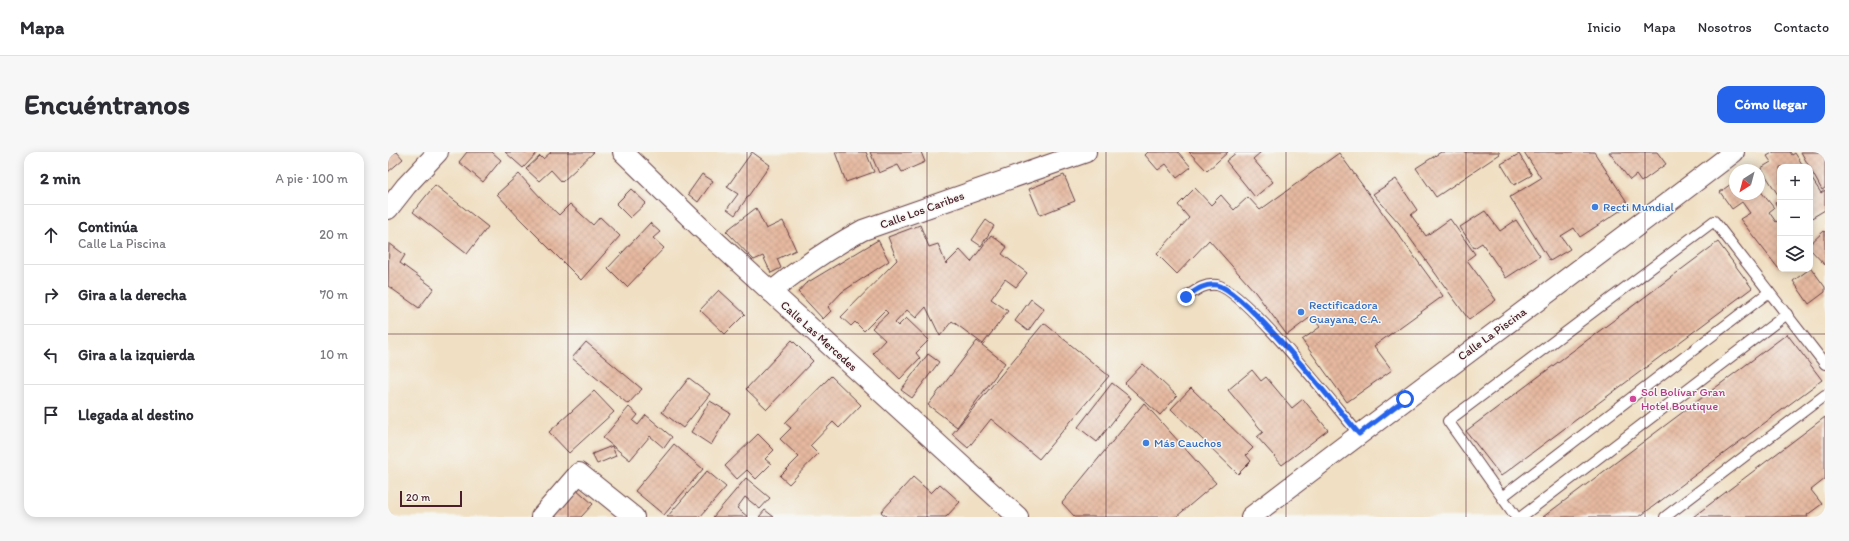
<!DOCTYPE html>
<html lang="es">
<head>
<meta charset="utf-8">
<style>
	body { margin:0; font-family:Itim,sans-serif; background:#f7f7f7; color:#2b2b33 }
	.controls { position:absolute; right:12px; top:12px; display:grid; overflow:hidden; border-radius:8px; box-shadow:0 2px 10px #0003 }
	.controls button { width:36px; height:36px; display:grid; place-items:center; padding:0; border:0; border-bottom:1px solid #e1e1e2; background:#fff; color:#2b2b33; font:20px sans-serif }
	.compass { position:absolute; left:1341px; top:12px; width:36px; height:36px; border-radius:50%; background:#fff; box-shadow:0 2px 10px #0003; rotate:216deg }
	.scale { position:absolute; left:12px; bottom:10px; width:62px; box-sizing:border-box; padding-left:4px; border:2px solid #4a1f2b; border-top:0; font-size:11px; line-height:14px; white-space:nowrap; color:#4a1f2b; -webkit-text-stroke:3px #f6f6f2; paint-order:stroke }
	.stop { position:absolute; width:12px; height:12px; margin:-9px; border:3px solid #2563eb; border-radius:50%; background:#fff }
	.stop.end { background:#2563eb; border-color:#fff; box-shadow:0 1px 4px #0008 }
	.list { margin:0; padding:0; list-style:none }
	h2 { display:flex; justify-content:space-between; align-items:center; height:52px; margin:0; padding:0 16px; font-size:17px }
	h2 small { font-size:13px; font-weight:400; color:#7c7c81 }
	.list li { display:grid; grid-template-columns:26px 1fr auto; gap:12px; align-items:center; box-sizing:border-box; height:60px; padding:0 16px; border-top:1px solid #e1e1e2 }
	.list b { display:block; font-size:15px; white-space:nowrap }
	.list p { margin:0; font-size:13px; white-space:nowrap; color:#7c7c81 }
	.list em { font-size:13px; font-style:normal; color:#7c7c81 }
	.icon { flex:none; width:22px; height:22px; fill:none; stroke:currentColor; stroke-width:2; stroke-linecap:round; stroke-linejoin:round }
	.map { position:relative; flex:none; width:1437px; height:365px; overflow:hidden; border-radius:12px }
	header { display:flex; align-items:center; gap:24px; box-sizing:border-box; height:56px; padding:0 20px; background:#fff; border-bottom:1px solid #e1e1e2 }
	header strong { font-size:19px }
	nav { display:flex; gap:22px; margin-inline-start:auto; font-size:14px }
	.intro { display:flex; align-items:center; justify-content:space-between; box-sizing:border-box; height:96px; padding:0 24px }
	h1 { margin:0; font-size:28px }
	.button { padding:10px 18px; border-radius:12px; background:#2563eb; color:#fff; font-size:14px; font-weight:700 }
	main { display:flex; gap:24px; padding:0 24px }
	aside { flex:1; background:#fff; border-radius:12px; box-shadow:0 2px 10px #0003 }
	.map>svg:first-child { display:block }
</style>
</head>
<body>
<header>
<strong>Mapa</strong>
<nav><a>Inicio</a><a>Mapa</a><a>Nosotros</a><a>Contacto</a></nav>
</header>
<div class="intro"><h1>Encuéntranos</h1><a class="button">Cómo llegar</a></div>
<main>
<aside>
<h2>2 min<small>A pie · 100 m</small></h2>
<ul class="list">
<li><svg class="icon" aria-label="ahead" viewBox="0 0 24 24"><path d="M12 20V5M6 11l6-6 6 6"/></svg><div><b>Continúa</b><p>Calle La Piscina</p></div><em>20 m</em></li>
<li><svg class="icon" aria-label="right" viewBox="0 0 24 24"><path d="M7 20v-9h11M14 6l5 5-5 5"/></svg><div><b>Gira a la derecha</b></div><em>70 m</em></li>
<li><svg class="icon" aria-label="left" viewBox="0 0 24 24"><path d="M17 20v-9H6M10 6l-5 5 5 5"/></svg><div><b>Gira a la izquierda</b></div><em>10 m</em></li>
<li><svg class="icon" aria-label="arrive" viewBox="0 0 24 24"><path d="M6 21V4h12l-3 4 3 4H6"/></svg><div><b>Llegada al destino</b></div></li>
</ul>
</aside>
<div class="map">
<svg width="1437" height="365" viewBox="0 0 1437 365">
	<defs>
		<pattern id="building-cross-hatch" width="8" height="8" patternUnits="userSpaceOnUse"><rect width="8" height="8" fill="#e5b89f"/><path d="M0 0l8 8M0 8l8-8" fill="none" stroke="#c69e89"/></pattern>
	</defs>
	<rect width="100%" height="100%" fill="#f6f6f2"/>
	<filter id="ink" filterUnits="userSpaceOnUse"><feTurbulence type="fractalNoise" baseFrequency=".025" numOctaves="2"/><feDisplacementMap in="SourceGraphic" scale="8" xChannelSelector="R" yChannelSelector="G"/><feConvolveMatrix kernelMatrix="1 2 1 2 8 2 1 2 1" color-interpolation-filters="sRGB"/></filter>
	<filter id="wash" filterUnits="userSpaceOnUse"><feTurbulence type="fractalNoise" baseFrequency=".012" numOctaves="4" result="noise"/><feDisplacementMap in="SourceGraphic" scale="16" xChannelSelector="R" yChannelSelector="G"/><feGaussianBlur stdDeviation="0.9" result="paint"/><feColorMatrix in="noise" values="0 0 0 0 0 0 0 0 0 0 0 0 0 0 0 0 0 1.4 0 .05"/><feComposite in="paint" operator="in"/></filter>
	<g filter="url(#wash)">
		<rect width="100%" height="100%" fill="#f0dfc2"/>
		<g id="blocks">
			<g fill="url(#building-cross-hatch)">
				<polygon points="0,0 9,0 15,7 0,20"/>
				<polygon points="79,0 104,0 113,8 95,30 71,10"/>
				<polygon points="117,0 150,0 135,16"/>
				<polygon points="163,0 206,0 174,30 163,18 151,29 138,17 152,4 155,7"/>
				<polygon points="364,0 382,13 347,63 339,57 350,42 339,35"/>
				<polygon points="447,0 478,0 486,20 458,30"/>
				<polygon points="482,0 533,0 537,10 514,20 510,13 491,21"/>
				<polygon points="760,0 790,0 803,15 789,26 778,12 770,18 757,3"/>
				<polygon points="801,0 840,0 819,19"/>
				<polygon points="849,0 873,0 865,7 885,30 867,45 838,9"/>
				<polygon points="1053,0 1111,0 1112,2 1048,45 1028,16"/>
				<polygon points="1136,0 1206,0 1241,53 1192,85 1186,76 1173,84 1182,97 1162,109 1122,45 1153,26"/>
				<polygon points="1221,0 1269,0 1278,12 1253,30 1248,23 1242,28"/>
				<polygon points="1386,0 1402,0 1404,3 1407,1 1416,15 1392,15 1392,46 1373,16 1383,10 1379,4"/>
				<polygon points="1413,0 1437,0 1437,36 1434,38"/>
				<polygon points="951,1 1055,144 986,194 1004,218 959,250 914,188 932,175 924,164 899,183 867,140 821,88 789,122 769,102 801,66 790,53 807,36 823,53 833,43 846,58 860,45 872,58"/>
				<polygon points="1131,2 1144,23 1126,33 1113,12"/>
				<polygon points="131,22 154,47 171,63 182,52 205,73 212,65 232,84 193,128 132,67 109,42"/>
				<polygon points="314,22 325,29 310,50 300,42"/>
				<polygon points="676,23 687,49 652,63 641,37"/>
				<polygon points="1422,24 1433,41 1437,38 1437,58 1422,67"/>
				<polygon points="1008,27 1029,58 1023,63 1038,84 1062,67 1087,102 1079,108 1108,148 1081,168 1011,71 985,42"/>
				<polygon points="1347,29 1347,42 1371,42 1371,37 1386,56 1381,60 1388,70 1392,67 1392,115 1390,116 1352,67 1362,61 1354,50 1344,57 1332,40"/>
				<polygon points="47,33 100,75 79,102 25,60"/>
				<polygon points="243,37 258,51 242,66 228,52"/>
				<polygon points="1392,47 1392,59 1387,51"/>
				<polygon points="368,56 378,77 395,69 408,98 389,107 393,116 383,121 375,104 366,108 338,79"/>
				<polygon points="1097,59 1112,79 1128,68 1152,104 1118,126 1094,91 1086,96 1072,75"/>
				<polygon points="598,68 606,74 593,94 584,88"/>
				<polygon points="262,71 272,80 265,86 276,96 239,135 220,116"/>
				<polygon points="532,73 541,95 550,92 558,112 572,98 583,110 603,83 619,95 614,102 639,121 628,135 617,127 603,147 620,159 595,192 564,169 552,184 538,155 528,166 519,158 507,171 510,174 518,166 541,188 528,201 532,206 512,227 485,201 497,188 484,176 500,161 497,158 476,179 467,170 463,174 453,165 509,108 500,85"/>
				<polygon points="1436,79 1437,80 1437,113 1422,97 1422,92"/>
				<polygon points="490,88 501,109 454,140 440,155 443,159 435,167 410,140 417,132"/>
				<polygon points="1330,90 1364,136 1113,324 1078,279"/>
				<polygon points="1,91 17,103 12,111 46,136 31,156 0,134"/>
				<polygon points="1423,116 1437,135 1437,140 1421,152 1405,129"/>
				<polygon points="331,138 357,162 337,182 312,158"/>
				<polygon points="643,147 656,157 640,179 627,169"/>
				<polygon points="656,171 721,224 651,307 603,267 580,296 564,282"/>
				<polygon points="1399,182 1434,228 1251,365 1155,365"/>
				<polygon points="404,188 425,209 379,257 358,237"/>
				<polygon points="589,189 617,211 569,275 540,253"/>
				<polygon points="198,190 254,237 240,252 184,206"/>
				<polygon points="540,202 551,210 524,246 513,238"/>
				<polygon points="755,212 789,244 772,263 737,231"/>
				<polygon points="864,218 873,229 878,225 904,256 915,247 940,278 894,313 869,285 875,280 840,238"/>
				<polygon points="443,224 473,253 451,276 445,270 422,294 430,302 401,332 392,324 411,305 392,287 403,276 397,271"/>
				<polygon points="301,226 322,242 295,276 274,260"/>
				<polygon points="724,231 743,246 709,290 690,275"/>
				<polygon points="803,236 865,296 858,303 863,309 850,322 783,257"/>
				<polygon points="206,239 226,260 181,301 161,280"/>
				<polygon points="322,249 342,261 323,293 303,280"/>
				<polygon points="756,251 828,331 788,365 687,365 674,351"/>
				<polygon points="241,255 250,263 245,269 250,273 258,263 284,285 276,296 262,284 242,308 215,286"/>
				<polygon points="1437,265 1437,327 1423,338 1434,352 1419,363 1420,365 1305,365"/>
				<polygon points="370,282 386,298 377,307 383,312 368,327 359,318 349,327 337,314"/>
				<polygon points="286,292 315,317 276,363 247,339"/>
				<polygon points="224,294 228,304 209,312 204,302"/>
				<polygon points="319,319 338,335 312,365 279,365"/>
				<polygon points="525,325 543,341 552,332 572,350 558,365 499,365 493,360"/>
				<polygon points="358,326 382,346 372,357 357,345 349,356 360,365 325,365"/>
				<polygon points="187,336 205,352 193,365 161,365"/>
				<polygon points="377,358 386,365 371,365"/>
			</g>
		</g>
	</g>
	<g filter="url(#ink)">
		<use href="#blocks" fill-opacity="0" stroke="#633c42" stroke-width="1"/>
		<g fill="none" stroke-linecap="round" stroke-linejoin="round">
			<defs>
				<g id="service">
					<path d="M798,145C808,138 817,131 829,133C857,139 948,255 971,282"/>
					<polyline points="1114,345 1381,140"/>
					<polyline points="1128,365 1060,269 1326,69 1437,212"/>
					<polyline points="1133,365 1399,162"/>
					<polyline points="1277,365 1437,243"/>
				</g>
				<g id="minor">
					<polyline points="235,0 311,74 630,365"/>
					<polyline points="0,57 18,34 50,0"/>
					<path d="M383,140C412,116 441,96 475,78L698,0"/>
					<polyline points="153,365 191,321 246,365"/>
					<path d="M863,365C1023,242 1186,123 1346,0"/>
				</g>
			</defs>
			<use href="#service" stroke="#633c42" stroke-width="12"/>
			<use href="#minor" stroke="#633c42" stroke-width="22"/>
			<use href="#service" stroke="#fff" stroke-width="10"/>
			<use href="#minor" stroke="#fff" stroke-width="20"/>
		</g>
	</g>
	<g fill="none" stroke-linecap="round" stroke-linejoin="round" filter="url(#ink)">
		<path stroke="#2563eb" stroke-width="5" d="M798,145C808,138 817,131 829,133C857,139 948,254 971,282L1017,247"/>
	</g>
	<path fill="none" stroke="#4a1f2b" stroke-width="1" stroke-opacity="0.55" d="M180,0V365M359,0V365M539,0V365M718,0V365M898,0V365M1078,0V365M1257,0V365M0,182H1437"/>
	<g fill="#3f7fe0" stroke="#f6f6f2" stroke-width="1.5">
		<circle cx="1207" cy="55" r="4"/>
		<circle cx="913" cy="160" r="4"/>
		<circle cx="758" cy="291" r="4"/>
	</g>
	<circle fill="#d1479c" stroke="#f6f6f2" stroke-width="1.5" cx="1245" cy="247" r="4"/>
	<g text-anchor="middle" stroke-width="3" stroke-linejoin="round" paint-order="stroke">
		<g font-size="12" fill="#366cbe" stroke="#f6f6f2" text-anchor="start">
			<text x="1215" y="59">Recti Mundial</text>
			<text x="921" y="157">Rectificadora<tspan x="921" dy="14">Guayana, C.A.</tspan></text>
			<text x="766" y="295">Más Cauchos</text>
		</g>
		<g font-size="12" fill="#4a1f2b" stroke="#f6f6f2">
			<text transform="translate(534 58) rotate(-20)" y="4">Calle Los Caribes</text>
			<text transform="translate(1104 182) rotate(-36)" y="4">Calle La Piscina</text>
			<text transform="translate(431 184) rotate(42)" y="4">Calle Las Mercedes</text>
		</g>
		<g font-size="12" fill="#b23c85" stroke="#f6f6f2" text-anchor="start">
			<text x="1253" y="244">Sol Bolívar Gran<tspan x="1253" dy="14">Hotel Boutique</tspan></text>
		</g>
	</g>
</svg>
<div class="controls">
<button>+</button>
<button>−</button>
<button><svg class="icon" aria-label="layers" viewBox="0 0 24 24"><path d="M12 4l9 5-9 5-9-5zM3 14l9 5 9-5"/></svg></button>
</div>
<svg class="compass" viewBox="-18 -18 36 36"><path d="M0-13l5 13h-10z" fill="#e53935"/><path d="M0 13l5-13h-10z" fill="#7c7c81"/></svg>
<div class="scale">20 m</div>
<div class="stop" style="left:1017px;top:247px"></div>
<div class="stop end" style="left:798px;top:145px"></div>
</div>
</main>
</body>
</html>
